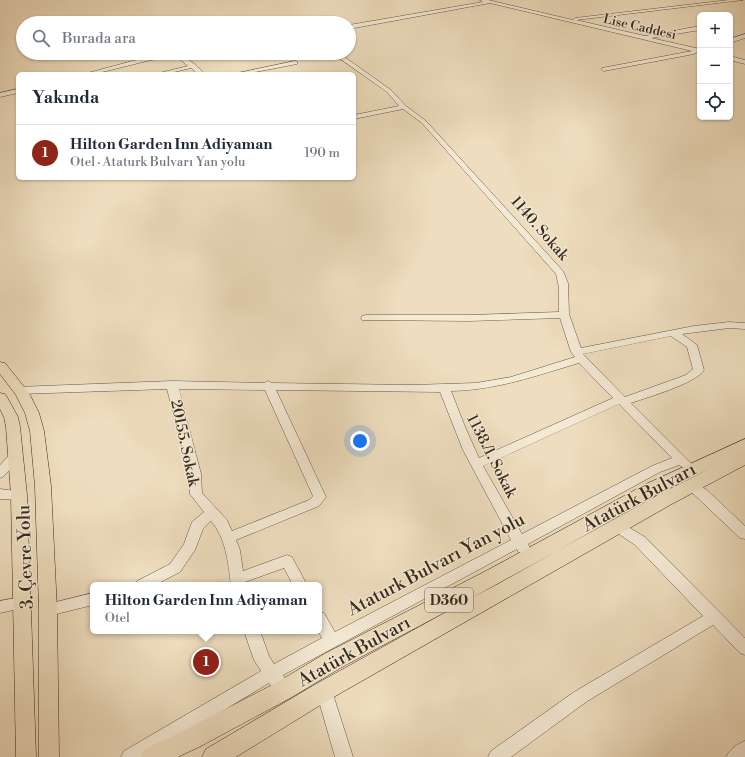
<!DOCTYPE html>
<html lang="tr">
<head>
<meta charset="utf-8">
<style>
	body { margin:0; font-family:"Libre Bodoni",serif; background:#f6f6f7; color:#1f2937 }
	.controls { position:absolute; right:12px; top:12px; display:grid; overflow:hidden; border-radius:6px; box-shadow:0 1px 3px #0004 }
	.controls button { width:36px; height:36px; display:grid; place-items:center; padding:0; border:0; border-bottom:1px solid #e0e1e3; background:#fff; color:#1f2937; font:20px sans-serif }
	.you { position:absolute; left:360px; top:441px; width:14px; height:14px; margin:-10px; border:3px solid #fff; border-radius:50%; background:#1a73e8; box-shadow:0 0 0 6px #1a73e833 }
	.badge { display:grid; place-items:center; width:26px; height:26px; border-radius:50%; background:#8f2418; color:#fff; font-size:13px; font-weight:700 }
	.pin { position:absolute; translate:-50% -50%; border:2px solid #fff; box-shadow:0 1px 4px #0006 }
	.popup { position:absolute; left:90px; top:582px; width:232px; height:52px; box-sizing:border-box; display:grid; place-content:center; border-radius:6px; background:#fff; filter:drop-shadow(0 1px 3px #0005); font-size:13px; white-space:nowrap; color:#747a83 }
	.popup b { font-size:15px; color:#1f2937 }
	.popup::after { content:''; position:absolute; left:50%; top:100%; margin-left:-8px; border:8px solid transparent; border-top-color:#fff }
	.list { margin:0; padding:0; list-style:none }
	h2 { display:flex; justify-content:space-between; align-items:center; height:52px; margin:0; padding:0 16px; font-size:17px }
	h2 small { font-size:13px; font-weight:400; color:#747a83 }
	.list li { display:grid; grid-template-columns:26px 1fr auto; gap:12px; align-items:center; box-sizing:border-box; height:56px; padding:0 16px; border-top:1px solid #e0e1e3 }
	.list b { display:block; font-size:15px; white-space:nowrap }
	.list p { margin:0; font-size:13px; white-space:nowrap; color:#747a83 }
	.list em { font-size:13px; font-style:normal; color:#747a83 }
	.icon { flex:none; width:22px; height:22px; fill:none; stroke:currentColor; stroke-width:2; stroke-linecap:round; stroke-linejoin:round }
	.map { position:relative; flex:none; width:745px; height:757px; overflow:hidden }
	.search { position:absolute; background:#fff; box-shadow:0 1px 3px #0004; left:16px; top:16px; width:340px; height:44px; display:flex; align-items:center; gap:10px; box-sizing:border-box; padding:0 14px; border-radius:22px; color:#747a83; font-size:15px }
	.panel { position:absolute; background:#fff; box-shadow:0 1px 3px #0004; left:16px; top:72px; width:340px; height:108px; border-radius:6px }
	.map>svg:first-child { display:block }
</style>
</head>
<body>
<div class="map">
<svg width="745" height="757" viewBox="0 0 745 757">
	<rect width="100%" height="100%" fill="#eeddbe"/>
	<filter id="stains"><feTurbulence type="fractalNoise" baseFrequency=".005" numOctaves="4"/><feColorMatrix values="0 0 0 0 .2 0 0 0 0 .09 0 0 0 0 .02 0 0 0 .5 -.17"/></filter>
	<radialGradient id="worn" r=".72"><stop offset=".6" stop-color="#630" stop-opacity="0"/><stop offset="1" stop-color="#630" stop-opacity=".3"/></radialGradient>
	<g fill="none" stroke-linecap="round" stroke-linejoin="round">
		<defs>
			<g id="minor">
				<polygon points="480,0 488,0 573,20 575,18 729,0 743,0 576,20 645,36 700,26 700,30 651,38 700,49 700,53 697,52 694,54 604,71 601,69 602,68 692,51 490,3 349,29 349,25 483,2"/>
				<polygon points="745,34 745,38 730,43 730,39"/>
				<polygon points="171,53 184,53 181,55 196,65 205,74 198,74 191,68 166,74 155,74 188,66 176,56 151,60 94,74 84,74 151,56"/>
				<path d="M332,53H339L391,90L406,106L426,121L563,271L568,283L569,314L581,348L694,326L729,322L745,323V329L729,328L682,334L697,345L704,370C695,384 648,397 631,403L690,462L692,465L690,468L686,469L679,465L660,472L528,544L530,548L528,552L523,553L518,552L517,549L283,675L292,690L290,695L284,698L278,695L269,683L146,757H121L124,751L261,671L254,660L244,631H260L269,656L274,664L322,638L318,631L319,612L324,613L335,632L511,540L463,450L440,392L276,390L326,497L319,506L236,540L240,550L243,571L287,555L292,557L307,585H293L284,568L245,582V585H231C228,562 226,538 211,521L203,529L195,550L180,572L155,585H135L137,581L170,564L184,544L192,522L204,512L190,494L189,474L167,389L20,394L16,393L14,390L16,387L172,381L264,383L268,381L272,383L412,385L476,383L511,377L575,357L571,352L560,318L469,321L362,320L361,318L362,316L366,315H469L559,312V288L556,274L422,123L403,109L354,119V115L399,106L387,92ZM671,336L687,347L693,369L686,375L625,397L583,354ZM579,363L613,398L479,458L466,429L451,391C497,390 535,376 579,363ZM179,389L265,390L313,496L309,500L232,531L227,520L202,493L201,474ZM619,404L672,458L652,466L522,534L483,466Z"/>
				<polygon points="730,56 745,60 745,64 730,60"/>
				<polygon points="295,61 297,62 297,64 245,74 233,74"/>
				<polygon points="18,89 18,93 0,97 0,93"/>
				<polygon points="16,451 20,452 22,455 20,458 4,476 0,478 0,465 12,452"/>
				<polygon points="690,480 707,490 745,526 745,539 740,538 684,485 685,482"/>
				<polygon points="0,489 24,492 25,495 24,498 19,500 0,499"/>
				<polygon points="618,521 645,537 745,638 745,655 740,653 713,625 586,702 511,757 488,757 491,751 574,692 703,616 635,545 613,530 611,526 613,522"/>
				<polygon points="93,593 93,605 48,616 43,614 41,610 43,606 48,604"/>
				<polygon points="22,597 27,599 29,603 27,607 0,613 0,601"/>
				<polygon points="324,683 330,686 332,691 353,757 335,757 316,691 318,686"/>
				<path d="M745,741V757H726C730,749 737,744 745,741Z"/>
			</g>
			<g id="major">
				<polygon points="0,362 5,363 29,393 39,413 44,431 51,486 57,610 59,757 39,757 39,610 35,486 30,431 25,413 16,395 0,374"/>
				<polygon points="0,393 5,394 7,397 18,417 20,427 27,495 36,757 16,757 11,495 6,427 4,417 0,409"/>
			</g>
			<polygon id="highway" points="745,439 745,465 670,505 332,698 236,757 202,757 206,749 316,684 658,495 709,469 658,494 498,584 342,667 292,697 201,746 178,757 141,757 145,749 185,730 276,683 326,653 484,572 646,484"/>
		</defs>
		<use href="#minor" stroke="#665744" stroke-width="1"/>
		<use href="#major" stroke="#382a1c" stroke-width="1"/>
		<use href="#highway" stroke="#382a1c" stroke-width="1"/>
		<use href="#minor" fill="#f4e9d5" fill-rule="evenodd"/>
		<use href="#major" fill="#eeddbe" fill-rule="evenodd"/>
		<use href="#highway" fill="#eeddbe" fill-rule="evenodd"/>
	</g>
	<polygon fill="#b17a65" stroke="#382a1c" points="294,53 320,53 298,56"/>
	<polygon fill="#906353" stroke="#382a1c" points="298,53 320,53 298,56"/>
	<g text-anchor="middle" stroke-width="3" stroke-linejoin="round" paint-order="stroke">
		<g font-size="13" fill="#382a1c" stroke="#f4e9d5">
			<text transform="translate(640 26) rotate(13)" y="5">Lise Caddesi</text>
		</g>
		<rect fill="#f4e9d5" stroke="#706354" stroke-width="1" x="425" y="588" width="48" height="24" rx="3"/>
		<g font-size="14" font-weight="bold" fill="#382a1c">
			<text x="449" y="605">D360</text>
		</g>
		<g font-size="15" fill="#382a1c" stroke="#f4e9d5">
			<text transform="translate(540 228) rotate(49)" y="5">1140. Sokak</text>
			<text transform="translate(185 443) rotate(78)" y="5">20155. Sokak</text>
			<text transform="translate(492 456) rotate(63)" y="5">1138./1. Sokak</text>
		</g>
		<g font-size="18" fill="#382a1c" stroke="#f4e9d5">
			<text transform="translate(639 497) rotate(-28)" y="6">Atatürk Bulvarı</text>
			<text transform="translate(25 557) rotate(-92)" y="6">3. Çevre Yolu</text>
			<text transform="translate(436 564) rotate(-28)" y="6">Ataturk Bulvarı Yan yolu</text>
			<text transform="translate(354 651) rotate(-29)" y="6">Atatürk Bulvarı</text>
		</g>
	</g>
	<rect width="100%" height="100%" filter="url(#stains)"/>
	<rect width="100%" height="100%" fill="url(#worn)"/>
</svg>
<div class="controls">
<button>+</button>
<button>−</button>
<button><svg class="icon" aria-label="locate" viewBox="0 0 24 24"><circle cx="12" cy="12" r="6"/><path d="M12 2v4M12 18v4M2 12h4M18 12h4"/></svg></button>
</div>
<div class="you"></div>
<div class="pin badge" style="left:206px;top:662px">1</div>
<div class="popup"><b>Hilton Garden Inn Adiyaman</b>Otel</div>
<div class="search"><svg class="icon" aria-label="search" viewBox="0 0 24 24"><circle cx="10" cy="10" r="6"/><path d="M15 15l6 6"/></svg>Burada ara</div>
<section class="panel">
<h2>Yakında<small></small></h2>
<ul class="list">
<li><span class="badge">1</span><div><b>Hilton Garden Inn Adiyaman</b><p>Otel · Ataturk Bulvarı Yan yolu</p></div><em>190 m</em></li>
</ul>
</section>
</div>
</body>
</html>
